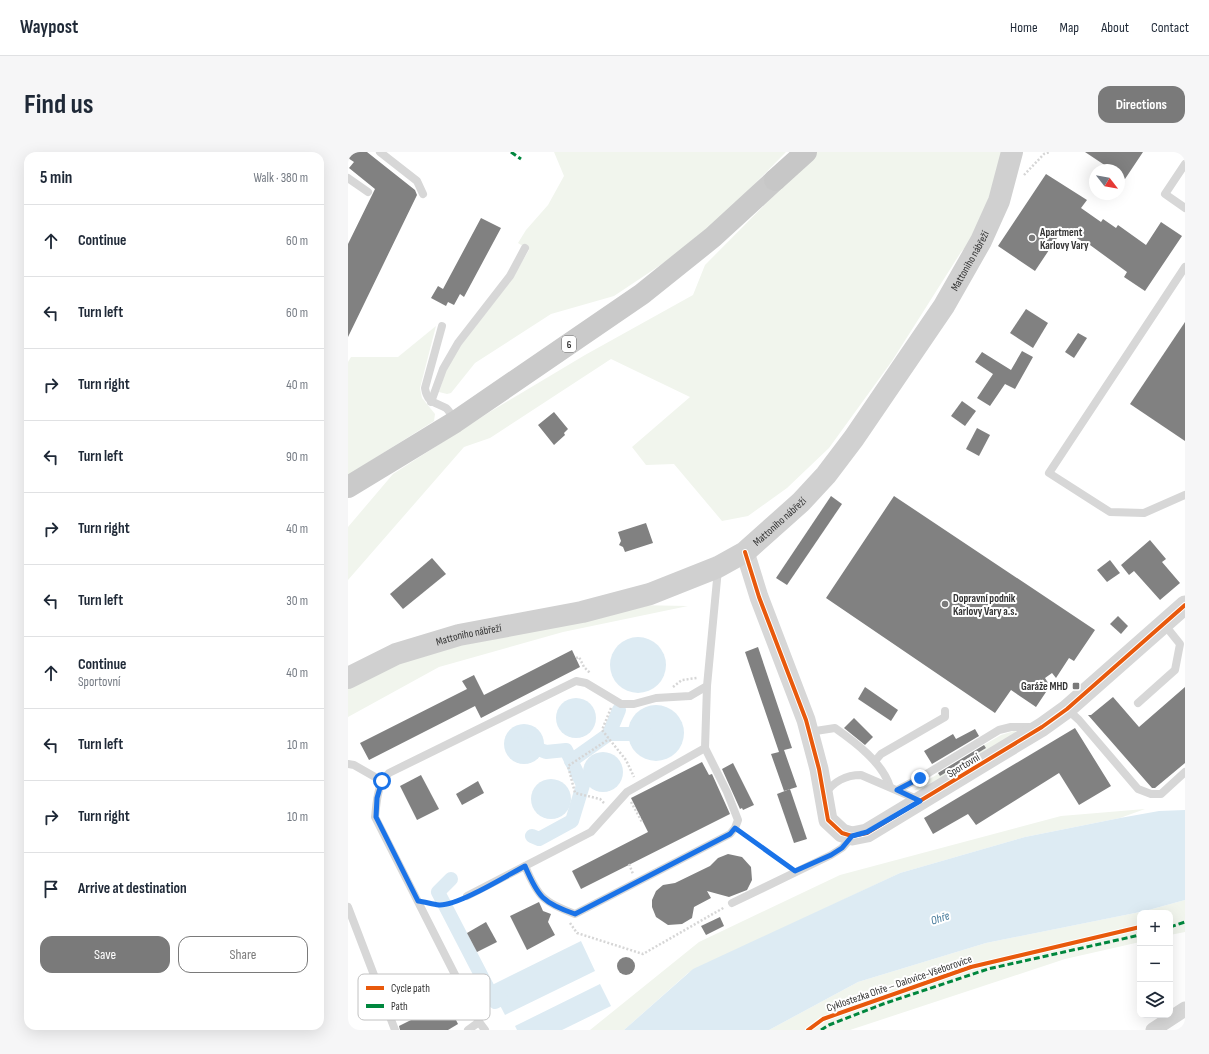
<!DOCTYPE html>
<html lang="en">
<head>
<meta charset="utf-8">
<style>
	body { margin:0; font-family:"Sofia Sans Condensed",sans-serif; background:#f6f6f7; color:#1f2937 }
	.controls { position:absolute; right:12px; bottom:12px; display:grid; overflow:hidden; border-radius:8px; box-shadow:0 4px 16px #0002 }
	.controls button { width:36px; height:36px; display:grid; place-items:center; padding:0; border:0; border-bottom:1px solid #e0e1e3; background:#fff; color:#1f2937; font:20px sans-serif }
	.compass { position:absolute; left:741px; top:12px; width:36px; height:36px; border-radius:50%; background:#fff; box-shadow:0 4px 16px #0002; rotate:121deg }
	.stop { position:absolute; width:12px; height:12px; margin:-9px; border:3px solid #1a73e8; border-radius:50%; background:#fff }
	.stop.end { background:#1a73e8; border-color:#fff; box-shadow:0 1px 4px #0008 }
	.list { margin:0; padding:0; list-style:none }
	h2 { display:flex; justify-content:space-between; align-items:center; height:52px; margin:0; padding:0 16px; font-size:17px }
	h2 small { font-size:13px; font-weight:400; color:#747a83 }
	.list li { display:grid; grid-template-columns:26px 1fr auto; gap:12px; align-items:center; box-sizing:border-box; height:72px; padding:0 16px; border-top:1px solid #e0e1e3 }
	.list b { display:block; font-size:15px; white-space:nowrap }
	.list p { margin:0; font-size:13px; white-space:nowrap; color:#747a83 }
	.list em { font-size:13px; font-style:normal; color:#747a83 }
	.actions { display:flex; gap:8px; padding:12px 16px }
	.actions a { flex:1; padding:9px 0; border:1px solid #7a7a7a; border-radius:12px; text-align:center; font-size:14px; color:#7a7a7a }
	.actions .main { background:#7a7a7a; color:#fff }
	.icon { flex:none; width:22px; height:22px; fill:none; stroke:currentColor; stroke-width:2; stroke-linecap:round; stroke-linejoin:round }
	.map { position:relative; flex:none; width:837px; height:878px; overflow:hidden; border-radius:12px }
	header { display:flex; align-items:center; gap:24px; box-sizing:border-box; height:56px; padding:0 20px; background:#fff; border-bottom:1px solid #e0e1e3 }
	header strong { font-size:19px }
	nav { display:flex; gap:22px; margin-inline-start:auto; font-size:14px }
	.intro { display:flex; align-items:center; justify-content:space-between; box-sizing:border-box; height:96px; padding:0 24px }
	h1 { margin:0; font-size:28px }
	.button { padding:10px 18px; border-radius:12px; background:#7a7a7a; color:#fff; font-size:14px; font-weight:700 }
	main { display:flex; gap:24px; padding:0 24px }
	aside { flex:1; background:#fff; border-radius:12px; box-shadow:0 4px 16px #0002 }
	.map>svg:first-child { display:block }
</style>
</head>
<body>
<header>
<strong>Waypost</strong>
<nav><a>Home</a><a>Map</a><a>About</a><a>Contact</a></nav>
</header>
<div class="intro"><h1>Find us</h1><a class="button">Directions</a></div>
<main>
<aside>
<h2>5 min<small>Walk · 380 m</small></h2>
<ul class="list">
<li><svg class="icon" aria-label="ahead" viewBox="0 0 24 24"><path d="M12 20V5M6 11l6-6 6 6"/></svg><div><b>Continue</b></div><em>60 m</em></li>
<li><svg class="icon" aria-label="left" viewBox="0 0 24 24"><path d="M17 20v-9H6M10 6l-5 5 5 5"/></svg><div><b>Turn left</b></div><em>60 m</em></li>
<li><svg class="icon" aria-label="right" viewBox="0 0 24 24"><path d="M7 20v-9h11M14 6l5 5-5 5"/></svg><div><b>Turn right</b></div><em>40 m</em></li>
<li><svg class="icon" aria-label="left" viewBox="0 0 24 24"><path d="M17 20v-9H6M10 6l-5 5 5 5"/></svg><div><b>Turn left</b></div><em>90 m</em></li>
<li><svg class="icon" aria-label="right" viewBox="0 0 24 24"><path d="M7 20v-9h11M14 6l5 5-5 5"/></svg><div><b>Turn right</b></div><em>40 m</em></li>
<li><svg class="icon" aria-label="left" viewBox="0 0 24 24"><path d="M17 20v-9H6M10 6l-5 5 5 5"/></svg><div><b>Turn left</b></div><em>30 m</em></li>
<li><svg class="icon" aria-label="ahead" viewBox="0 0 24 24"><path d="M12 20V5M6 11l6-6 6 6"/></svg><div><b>Continue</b><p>Sportovní</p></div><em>40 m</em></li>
<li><svg class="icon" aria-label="left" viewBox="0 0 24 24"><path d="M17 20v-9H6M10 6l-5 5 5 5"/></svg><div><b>Turn left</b></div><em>10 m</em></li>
<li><svg class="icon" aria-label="right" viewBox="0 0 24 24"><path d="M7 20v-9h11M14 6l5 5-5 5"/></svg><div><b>Turn right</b></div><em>10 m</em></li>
<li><svg class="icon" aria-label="arrive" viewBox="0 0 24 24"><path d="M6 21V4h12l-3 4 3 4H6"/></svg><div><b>Arrive at destination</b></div></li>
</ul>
<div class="actions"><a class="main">Save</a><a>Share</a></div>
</aside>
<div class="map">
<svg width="837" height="878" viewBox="0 0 837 878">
	<rect width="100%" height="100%" fill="#fff"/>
	<g fill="#f1f5ed">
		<polygon points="206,0 438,0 379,60 317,110 266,144 203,162 127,211 103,241 99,242 91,240 101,209 164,127 181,98 170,91 178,78 200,53 216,24"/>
		<polygon points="469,0 657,0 626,86 613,100 544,209 481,296 439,336 400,364 374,369 326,312 298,313 284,295 342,245 263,207 142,286 116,295 0,428 0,375 45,322 140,261 237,203 345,143 357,113"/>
		<polygon points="88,174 72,236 74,246 87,262 86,269 0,323 0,210 3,205 50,205"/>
		<polygon points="286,453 340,454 215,480 91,515 0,565 0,537 22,522 77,501"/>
		<polygon points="666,579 672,581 577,638 566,638 573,632 590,622 592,624 638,596 636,593 653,583"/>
		<polygon points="797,657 772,666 677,685 552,721 340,821 276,878 242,878 351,790 492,723 713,664"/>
		<polygon points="837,748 837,780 822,783 822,761 792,761 792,790 717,807 502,878 421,878 510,830 638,791 797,759"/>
	</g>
	<g fill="#ddebf3">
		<circle cx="290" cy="513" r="28"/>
		<circle cx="228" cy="566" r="20"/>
		<circle cx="308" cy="581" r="28"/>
		<circle cx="176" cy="592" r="20"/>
		<circle cx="255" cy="620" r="20"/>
		<circle cx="203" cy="647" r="20"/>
		<polygon points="837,658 837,748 797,759 638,791 510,830 421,878 276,878 345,817 552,721 677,685 772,666 811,659"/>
		<polygon points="233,789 247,819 157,863 142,834"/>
		<polygon points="252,832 263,854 214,878 169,878 167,874"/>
	</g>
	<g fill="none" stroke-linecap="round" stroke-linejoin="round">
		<g stroke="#ddebf3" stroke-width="14">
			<polyline points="261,582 271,558"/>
			<polyline points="177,592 198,600 218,598 235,633 224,669 191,687 184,684"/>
			<polyline points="223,609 261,582 298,582"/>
			<polyline points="103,727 90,740 147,850 153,847"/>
		</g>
	</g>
	<g fill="#818181">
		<polygon points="0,0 19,0 67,38 69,43 0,185 0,92 27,37 1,16 6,10 0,6"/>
		<polygon points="737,0 795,0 777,27 771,23 771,18 764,18"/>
		<polygon points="698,22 739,48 733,56 753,70 755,67 768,76 770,73 798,93 813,70 834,84 797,139 776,125 779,120 742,93 741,94 715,77 687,119 650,94"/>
		<polygon points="133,66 153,76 116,145 112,142 106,153 100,150 98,154 83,146 90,134 95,137"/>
		<polygon points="678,157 700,171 685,196 662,181"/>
		<polygon points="837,170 837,289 782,252"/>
		<polygon points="730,181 739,186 726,206 717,200"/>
		<polygon points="674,199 685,205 667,237 657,232 642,254 629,246 645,222 627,210 634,200 663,218"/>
		<polygon points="614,249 628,259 617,274 603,264"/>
		<polygon points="206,260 220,277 216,281 217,283 206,293 190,273"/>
		<polygon points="629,276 642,283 631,304 618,297"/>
		<polygon points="483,344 494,352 439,433 428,426"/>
		<polygon points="546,344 747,478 726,509 721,506 708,526 704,521 697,526 702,534 688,555 663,538 647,561 478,446"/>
		<polygon points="298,371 305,391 277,400 275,395 271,393 273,389 270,380"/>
		<polygon points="802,388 818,407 814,410 832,431 812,448 786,419 781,423 773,413"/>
		<polygon points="84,406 98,422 55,457 42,442"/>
		<polygon points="762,408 772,421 759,430 749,418"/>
		<polygon points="770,464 780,474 773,482 762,472"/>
		<polygon points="410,495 444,596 436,598 449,635 436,639 423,602 431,600 397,500"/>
		<polygon points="224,498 232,515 133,566 127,554 21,608 12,591 119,537 114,529 126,523 136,543"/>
		<polygon points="517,535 550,558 543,569 510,547"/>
		<polygon points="837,535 837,611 807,636 804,636 740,563 743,563 765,545 791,575"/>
		<polygon points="506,566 525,585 517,593 496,576"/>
		<polygon points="727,576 763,634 731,653 711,621 628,673 620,662 585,682 576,666"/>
		<polygon points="627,577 631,584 584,612 576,599 605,582 608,587"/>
		<polygon points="636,593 638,596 592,624 590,621"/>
		<polygon points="354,610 361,623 364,622 382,662 233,737 224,719 300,680 283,646"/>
		<polygon points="385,611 406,653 395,658 394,656 392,657 374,617"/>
		<polygon points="73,623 91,657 69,668 52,634"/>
		<polygon points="130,629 136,641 114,653 108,642"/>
		<polygon points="442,637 459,687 446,691 429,642"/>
		<polygon points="380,702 394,705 403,715 404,728 399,738 381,745 359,739 363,746 346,755 344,766 334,772 320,773 308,765 304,755 304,748 308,739 315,733 327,731 362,714 370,706"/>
		<polygon points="191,750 195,759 203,762 200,770 207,783 179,798 162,764"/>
		<polygon points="372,765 376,774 358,783 353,774"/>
		<polygon points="138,770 149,790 129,800 119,781"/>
		<circle cx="278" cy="814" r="9"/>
		<polygon points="99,850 110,872 100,878 52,878 51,874"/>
	</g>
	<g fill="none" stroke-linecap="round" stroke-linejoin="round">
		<g stroke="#d6d6d6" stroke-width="2.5" stroke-dasharray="2 2" stroke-linecap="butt">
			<polyline points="676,23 696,2 702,0"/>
			<polyline points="228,506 231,505 236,515 242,521"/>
			<polyline points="325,535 334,528 349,526"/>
			<polyline points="263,556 254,578 278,608 286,625"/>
			<polyline points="283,650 294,670"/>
			<polyline points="256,651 252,647 227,641 220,614 261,587"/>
			<polyline points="395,682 438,713"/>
			<polyline points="281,712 285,722"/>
			<polyline points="82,751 92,753 110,748"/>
			<polyline points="222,771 229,781 295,802 377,755"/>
		</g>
		<g stroke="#d7d7d7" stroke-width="8">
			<polyline points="32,0 69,29 75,42"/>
			<polyline points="837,12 817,42 837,56"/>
			<polyline points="0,26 20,40"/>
			<polyline points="837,115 701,321 762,360 796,361 837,343"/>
			<path d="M94,174L77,236C79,251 87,250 98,256C102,259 104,265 107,270"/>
			<polyline points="83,250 95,217 110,191 162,124 177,96"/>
			<polyline points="790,551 827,518 832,492 816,472"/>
			<polyline points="719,557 731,568 790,637 803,642 813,642 837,620"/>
			<path d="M461,580L487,576C507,590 535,611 542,635"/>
			<polyline points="527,609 533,602 597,565 597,559"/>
			<polyline points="0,612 6,613 34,629"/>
			<polyline points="549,638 572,626 651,578 663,575 687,575"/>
			<path d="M477,642C485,630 498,623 513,623L571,648"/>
			<path d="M177,714C190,745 195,750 227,762L382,682L387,676L390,668L379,640L357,596"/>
			<polyline points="119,744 243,680 279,640 357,596 359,534"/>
			<polyline points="384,751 483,703 494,696 504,685"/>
			<polyline points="0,755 47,878"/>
			<polyline points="120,878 131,870"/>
			<path d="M137,878L131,870L27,665C29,648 29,633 41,621L228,529L238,531L273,552H286L308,546L342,544L359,534L370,417"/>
		</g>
		<polyline stroke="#d7d7d7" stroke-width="15" points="805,878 837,857"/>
		<polyline stroke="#d7d7d7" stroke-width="19" points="397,400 411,445 458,568 471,617 480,668 494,681 504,684 519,681 694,575 719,557 837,453"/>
		<path stroke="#d0d0d0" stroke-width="22" id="s1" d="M0,526L48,502L111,483L234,460L302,442L370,415L397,400L453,350L478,323L506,286L596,154L633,89L651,49L664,0"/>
		<polyline stroke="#cacaca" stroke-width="22" points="0,335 107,270 294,142 365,85 427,28"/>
		<polyline stroke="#c7c7c7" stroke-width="22" points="427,28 458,0"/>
		<g stroke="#00873e" stroke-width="3" stroke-dasharray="6 3" stroke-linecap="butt">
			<polyline points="163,0 173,7"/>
			<polyline points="822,775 837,770"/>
			<polyline points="473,878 481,873 535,852 640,817 792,783"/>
		</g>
		<defs>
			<g id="cycleway">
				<polyline points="397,400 411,445 458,568 471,617 480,668 494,681 504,684 519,681 694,575 719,557 837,453"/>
				<polyline points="460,878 475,867 623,815 792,775"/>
			</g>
		</defs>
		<use href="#cycleway" stroke="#fff" stroke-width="6"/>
		<use href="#cycleway" stroke="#e8590c" stroke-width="4"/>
	</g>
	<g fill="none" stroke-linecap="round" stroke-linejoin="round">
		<path stroke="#1a73e8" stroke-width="5" d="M34,629L29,646L28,665L70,749C77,750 84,752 91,753C110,754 158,724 177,714C190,745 195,751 227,762L382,682L387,676L447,719L483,703L494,696L504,684L519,680L572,649L549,638L572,626"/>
	</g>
	<g fill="#7a7a7a" stroke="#fff" stroke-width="1.5">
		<circle cx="684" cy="86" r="4"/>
		<circle cx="597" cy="452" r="4"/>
		<rect x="724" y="530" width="8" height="8" rx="2"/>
	</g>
	<g text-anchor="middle" stroke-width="4" stroke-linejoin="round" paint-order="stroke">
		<rect fill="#fff" stroke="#707070" stroke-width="1" x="214" y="184" width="14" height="16" rx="3"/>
		<g font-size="10" font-weight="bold" fill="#333">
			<text x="221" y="196">6</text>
		</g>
		<g font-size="11" font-weight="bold" fill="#333" stroke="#fff" text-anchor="start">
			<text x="692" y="84">Apartment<tspan x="692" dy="13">Karlovy Vary</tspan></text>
			<text x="605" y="450">Dopravní podnik<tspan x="605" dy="13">Karlovy Vary a.s.</tspan></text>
			<text x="720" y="538" text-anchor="end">Garáže MHD</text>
		</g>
		<g font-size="11" fill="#333" stroke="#fff">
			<text dy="4" stroke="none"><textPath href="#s1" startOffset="789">Mattoniho nábřeží</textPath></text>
			<text dy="4" stroke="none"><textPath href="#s1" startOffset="465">Mattoniho nábřeží</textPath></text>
			<text dy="4" stroke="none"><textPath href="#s1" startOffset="129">Mattoniho nábřeží</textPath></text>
			<text transform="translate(615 613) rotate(-31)" y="4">Sportovní</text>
			<text transform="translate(551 831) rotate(-19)" y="4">Cyklostezka Ohře – Dalovice-Všeborovice</text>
		</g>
		<g font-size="12" font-style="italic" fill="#3f7597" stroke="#fff">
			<text transform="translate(592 766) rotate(-18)" y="4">Ohře</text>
		</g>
	</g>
	<rect x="10" y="822" width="132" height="46" rx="6" fill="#fff" stroke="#c2c2c2" stroke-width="1"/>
	<rect x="18" y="834" width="18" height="4" fill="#e8590c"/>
	<rect x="18" y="852" width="18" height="4" fill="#00873e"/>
	<g font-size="11" fill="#333">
		<text x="43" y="840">Cycle path</text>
		<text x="43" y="858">Path</text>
	</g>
</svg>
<div class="controls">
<button>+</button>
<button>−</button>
<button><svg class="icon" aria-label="layers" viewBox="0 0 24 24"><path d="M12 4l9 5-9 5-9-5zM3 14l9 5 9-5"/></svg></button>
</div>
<svg class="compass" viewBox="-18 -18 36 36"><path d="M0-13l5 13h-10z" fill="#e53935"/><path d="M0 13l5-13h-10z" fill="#747a83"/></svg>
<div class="stop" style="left:34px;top:629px"></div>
<div class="stop end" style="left:572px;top:626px"></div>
</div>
</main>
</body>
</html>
